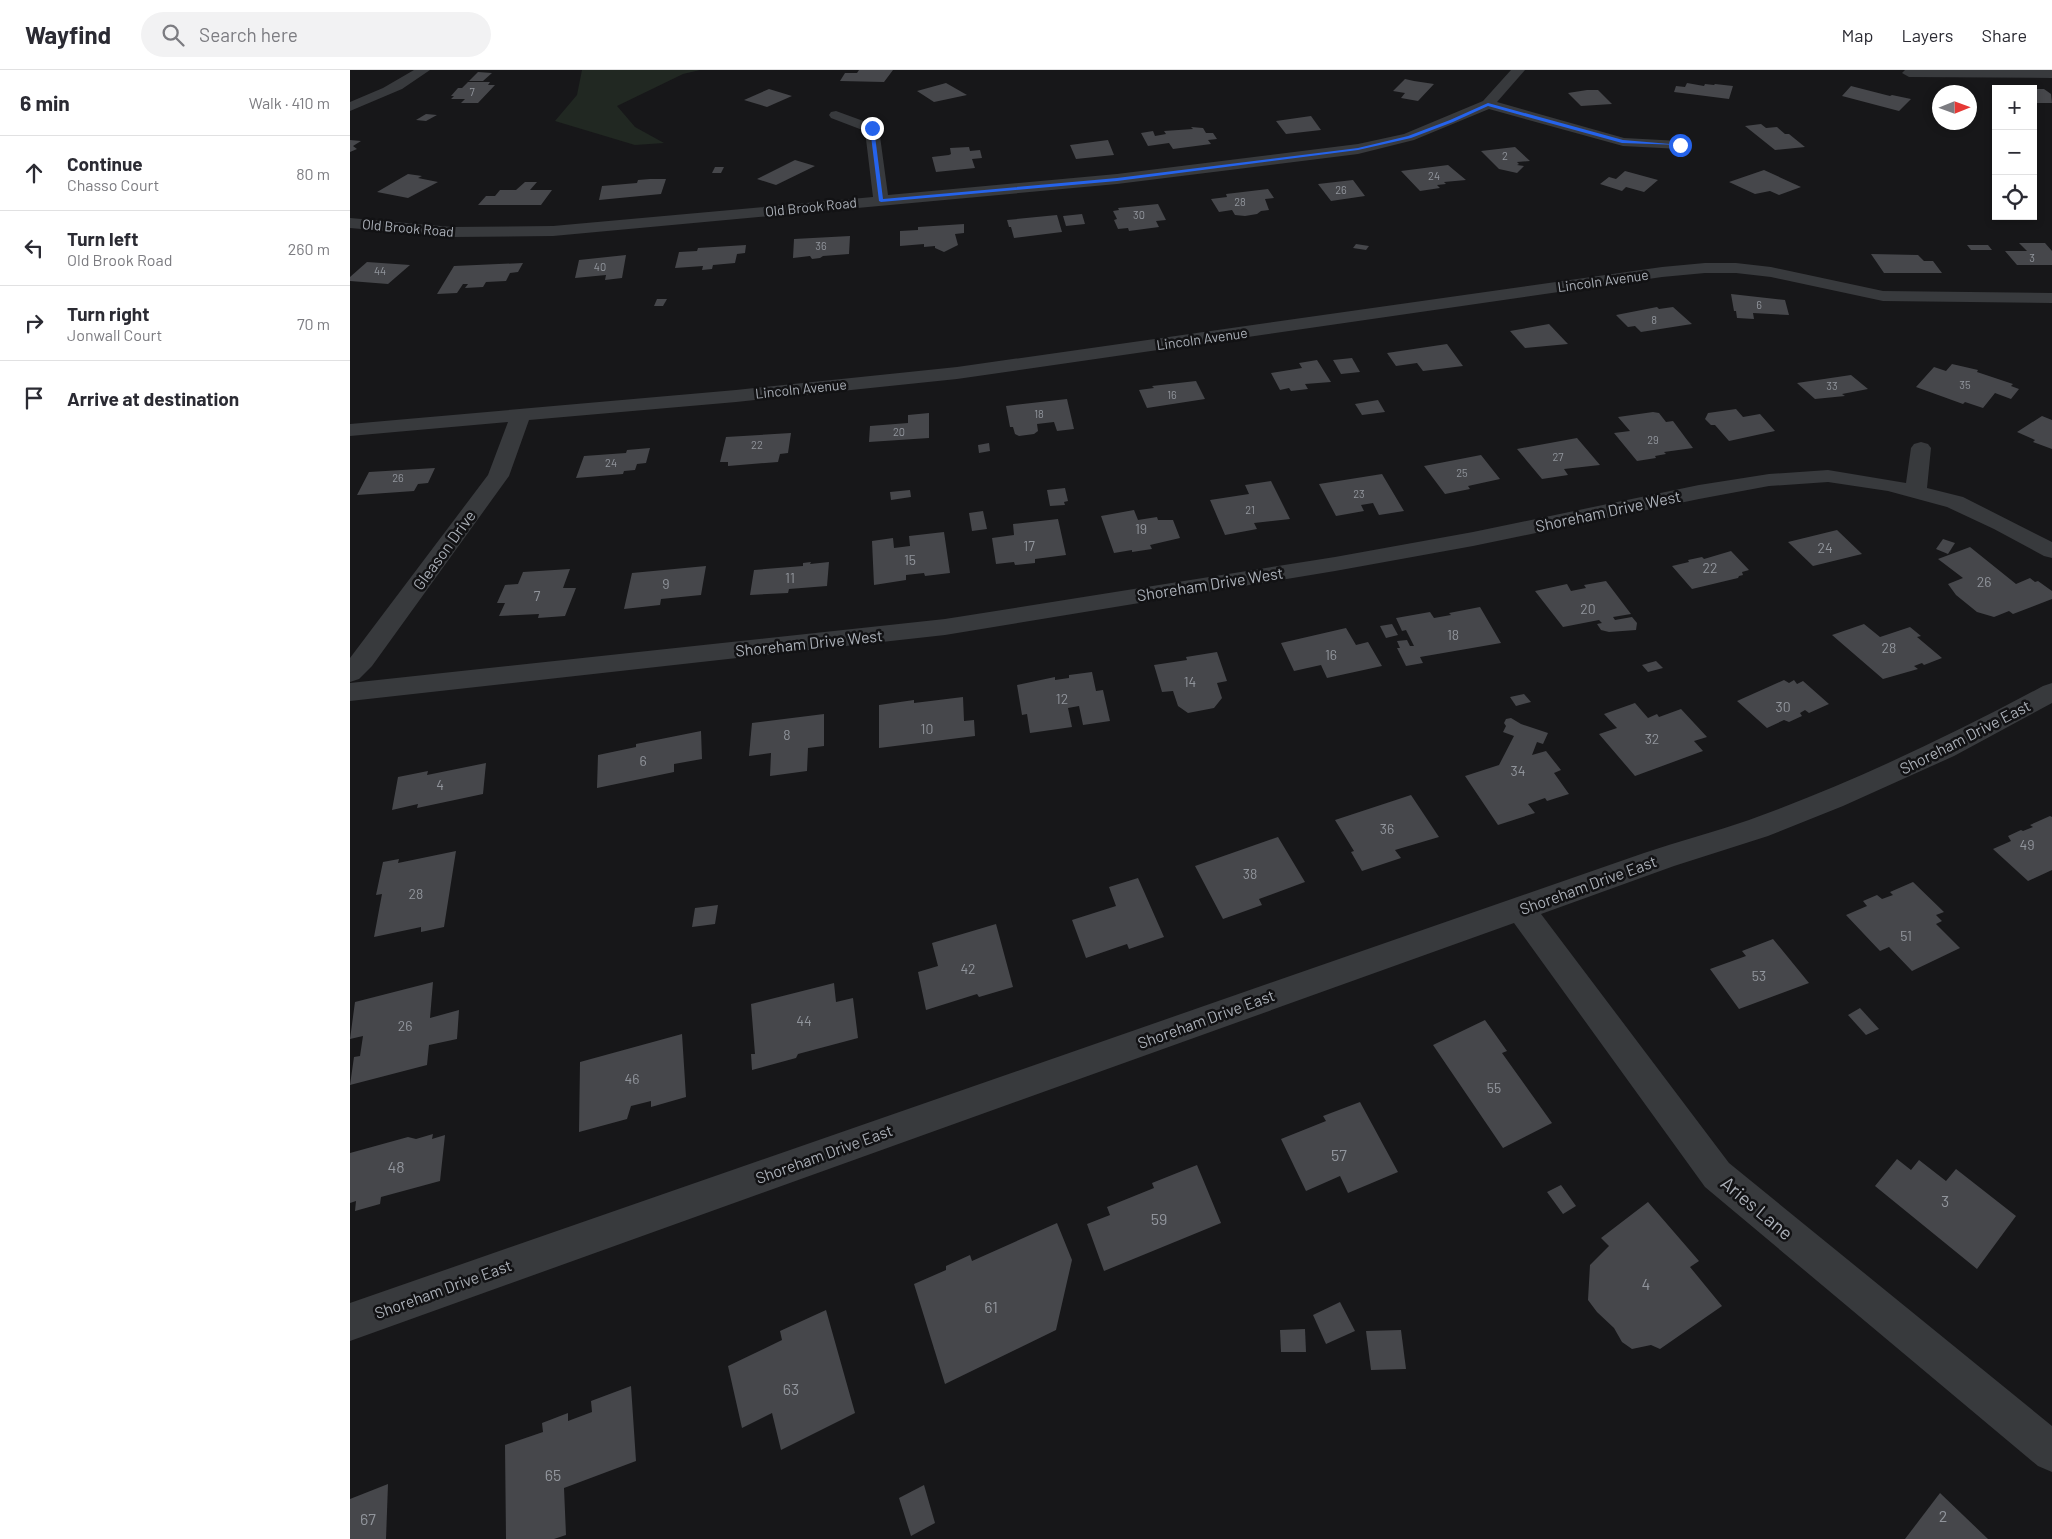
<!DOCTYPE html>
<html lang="en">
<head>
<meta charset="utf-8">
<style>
	body { margin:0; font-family:Barlow,sans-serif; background:#f2f2f3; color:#2b2b33 }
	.controls { position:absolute; right:15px; top:15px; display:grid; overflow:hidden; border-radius:0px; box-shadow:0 2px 8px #0003 }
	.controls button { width:45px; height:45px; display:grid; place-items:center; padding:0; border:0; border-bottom:1px solid #e1e1e2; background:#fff; color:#2b2b33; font:25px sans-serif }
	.compass { position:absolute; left:1582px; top:15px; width:45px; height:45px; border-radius:50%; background:#fff; box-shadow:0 2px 8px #0003; rotate:89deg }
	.stop { position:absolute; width:15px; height:15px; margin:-11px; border:4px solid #2563eb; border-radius:50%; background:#fff }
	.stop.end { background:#2563eb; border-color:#fff; box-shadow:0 1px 5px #0008 }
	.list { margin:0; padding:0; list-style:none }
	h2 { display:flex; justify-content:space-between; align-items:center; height:65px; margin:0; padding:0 20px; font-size:21px }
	h2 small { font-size:16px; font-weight:400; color:#7c7c81 }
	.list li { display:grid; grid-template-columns:32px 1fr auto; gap:15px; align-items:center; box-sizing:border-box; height:75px; padding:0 20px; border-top:1px solid #e1e1e2 }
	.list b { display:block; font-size:19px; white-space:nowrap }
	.list p { margin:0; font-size:16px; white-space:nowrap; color:#7c7c81 }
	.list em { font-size:16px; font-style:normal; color:#7c7c81 }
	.icon { flex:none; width:28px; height:28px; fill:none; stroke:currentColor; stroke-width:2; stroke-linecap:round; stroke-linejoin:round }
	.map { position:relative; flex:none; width:1702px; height:1469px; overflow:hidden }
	header { display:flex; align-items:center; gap:30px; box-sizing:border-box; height:70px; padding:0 25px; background:#fff; border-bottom:1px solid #e1e1e2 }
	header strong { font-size:24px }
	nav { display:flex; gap:28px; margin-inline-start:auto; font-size:18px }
	.search { width:350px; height:45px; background:#f2f2f3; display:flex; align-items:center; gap:12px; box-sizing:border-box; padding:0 18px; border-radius:28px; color:#7c7c81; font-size:19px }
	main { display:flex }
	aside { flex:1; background:#fff }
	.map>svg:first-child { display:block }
</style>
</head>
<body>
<header>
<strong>Wayfind</strong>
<div class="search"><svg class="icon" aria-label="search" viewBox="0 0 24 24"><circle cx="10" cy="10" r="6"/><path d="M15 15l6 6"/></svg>Search here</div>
<nav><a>Map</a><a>Layers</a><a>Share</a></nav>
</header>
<main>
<aside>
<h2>6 min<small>Walk · 410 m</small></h2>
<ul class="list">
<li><svg class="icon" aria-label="ahead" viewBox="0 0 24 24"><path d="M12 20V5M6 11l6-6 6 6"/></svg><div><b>Continue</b><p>Chasso Court</p></div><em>80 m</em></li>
<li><svg class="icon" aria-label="left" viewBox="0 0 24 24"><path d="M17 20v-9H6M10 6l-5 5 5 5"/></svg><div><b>Turn left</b><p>Old Brook Road</p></div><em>260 m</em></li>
<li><svg class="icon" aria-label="right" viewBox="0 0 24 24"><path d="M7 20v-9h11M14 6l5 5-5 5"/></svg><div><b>Turn right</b><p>Jonwall Court</p></div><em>70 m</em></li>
<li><svg class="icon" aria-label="arrive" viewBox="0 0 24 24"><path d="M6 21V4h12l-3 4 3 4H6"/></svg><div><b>Arrive at destination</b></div></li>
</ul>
</aside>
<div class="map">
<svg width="1702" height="1469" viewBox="0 0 1702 1469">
	<rect width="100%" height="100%" fill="#171719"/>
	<polygon fill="#212822" points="232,0 350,0 333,4 267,36 285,57 314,73 285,75 205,51 227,25"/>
	<g fill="#46474b">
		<polygon points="509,0 543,0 534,12 490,11 495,3 507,3"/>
		<polygon points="128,2 142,3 133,11 119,11"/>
		<polygon points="1055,9 1064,11 1084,14 1068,31 1051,28 1055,23 1043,21"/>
		<polygon points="118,12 140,12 138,15 145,15 128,33 111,33 115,29 101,29 104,26 101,26 108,18 112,18"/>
		<polygon points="596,13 617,25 584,32 567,21"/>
		<polygon points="1337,13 1354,16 1355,14 1364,15 1365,14 1383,16 1379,29 1324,22 1326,16 1335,17"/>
		<polygon points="1501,16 1540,26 1542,25 1561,29 1549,41 1492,26"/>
		<polygon points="419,19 442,26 417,37 394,30"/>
		<polygon points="1683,19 1694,19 1701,24 1702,33 1685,33"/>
		<polygon points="1237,20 1248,20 1262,34 1231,36 1218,23"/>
		<polygon points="76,44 87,45 76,51 66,50"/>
		<polygon points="961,46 971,60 936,64 926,51"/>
		<polygon points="1411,54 1416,58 1427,57 1435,64 1439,64 1455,77 1425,80 1395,56"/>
		<polygon points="841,57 853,58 856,63 863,63 867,69 858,70 861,74 823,79 819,73 798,76 791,63 803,61 805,66 816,64 814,61 843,59"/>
		<polygon points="0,70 11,71 3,76 7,79 0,82"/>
		<polygon points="758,70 764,85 726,89 720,75"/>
		<polygon points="619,77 620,81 630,80 632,88 622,89 625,98 586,102 582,87 599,85 601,84 600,78"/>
		<polygon points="1165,77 1180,91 1167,92 1169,94 1167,95 1174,96 1167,103 1149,99 1131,81"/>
		<polygon points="445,90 465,96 426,115 407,109"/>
		<polygon points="1098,95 1116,110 1094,112 1096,114 1087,115 1090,118 1070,121 1051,101"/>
		<polygon points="365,97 374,97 371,103 362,103"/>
		<polygon points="1414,100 1451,117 1429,125 1420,121 1405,124 1379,112"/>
		<polygon points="1275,101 1308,110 1294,122 1276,117 1272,121 1250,114 1259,107 1266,109"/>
		<polygon points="58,104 72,106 68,108 88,112 58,128 27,122"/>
		<polygon points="300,109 316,109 311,124 249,130 252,116 287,113 288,110"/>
		<polygon points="1003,110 1015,126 981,131 968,114"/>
		<polygon points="175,112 187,112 180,120 202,120 191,135 128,135 136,126 145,126 150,120 166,120"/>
		<polygon points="918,119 924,128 915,129 919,140 911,141 907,144 895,146 885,145 882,140 869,142 861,129 877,127 876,124"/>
		<polygon points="808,134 816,150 806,151 809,157 779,161 778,158 768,159 764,150 767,149 763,141 769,140 768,138"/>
		<polygon points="732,144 735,154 716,156 713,146"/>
		<polygon points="707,145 712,162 664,168 661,157 659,157 657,150"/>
		<polygon points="614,154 614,163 605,164 608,175 594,182 585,178 585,176 574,177 574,174 550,176 550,161 568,160 568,157"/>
		<polygon points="500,166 499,184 473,186 470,188 462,189 460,186 443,188 444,169"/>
		<polygon points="1669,173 1695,173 1702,181 1702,195 1667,195 1655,181 1677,181"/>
		<polygon points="1006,174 1019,176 1016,180 1003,178"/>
		<polygon points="396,175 395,183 387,184 385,193 363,195 362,199 352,200 353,196 325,198 329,182 347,181 348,178"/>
		<polygon points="1617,175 1638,175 1642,180 1621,180"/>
		<polygon points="1521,184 1568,185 1574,191 1583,191 1592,203 1534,203"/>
		<polygon points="276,185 272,208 255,210 256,205 225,208 229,190"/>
		<polygon points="17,192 60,195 38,214 0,211 0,207"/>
		<polygon points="173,193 168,202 160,203 156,211 136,212 133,217 115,218 118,214 113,214 107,223 87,224 104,196"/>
		<polygon points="1381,224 1435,230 1439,245 1403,243 1404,249 1387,248 1386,241 1384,241"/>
		<polygon points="307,229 317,229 313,236 304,236"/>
		<polygon points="1307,237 1309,239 1323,237 1342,254 1291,262 1285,256 1278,257 1266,245"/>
		<polygon points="1199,254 1218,274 1175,278 1160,261"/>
		<polygon points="1097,274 1113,296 1073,301 1067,293 1046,296 1037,283"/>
		<polygon points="1002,288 1010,302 991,304 983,290"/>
		<polygon points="967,290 981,312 955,314 958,319 941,321 939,318 930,320 921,303 952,298 949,293"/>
		<polygon points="1602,294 1628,300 1627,302 1663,314 1661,316 1669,319 1661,329 1645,323 1633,338 1615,332 1613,334 1566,317 1584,297 1596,301"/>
		<polygon points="1501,305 1518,319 1492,324 1495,326 1465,329 1447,313"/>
		<polygon points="846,311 855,329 797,338 789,320 804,318 802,316"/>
		<polygon points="717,329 724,359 707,361 704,352 687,354 688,361 684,364 669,366 665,364 663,357 660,357 656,336"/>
		<polygon points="1028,330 1035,342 1012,345 1005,334"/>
		<polygon points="1386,339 1393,347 1410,344 1425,361 1379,371 1365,355 1361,355 1355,349 1358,343"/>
		<polygon points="1303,342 1309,343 1316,352 1323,351 1343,378 1314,382 1316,384 1305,386 1306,388 1287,391 1264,363 1280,361 1268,347"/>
		<polygon points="579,343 579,368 519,372 520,356 558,353 558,345"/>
		<polygon points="1692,346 1702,350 1702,379 1683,372 1685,370 1667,362"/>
		<polygon points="441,363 438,383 430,384 428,392 378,396 378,392 370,392 376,367"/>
		<polygon points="1227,368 1250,395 1214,399 1218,405 1192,409 1167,379"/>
		<polygon points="639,373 640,381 629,383 628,375"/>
		<polygon points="300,378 296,393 287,394 285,400 274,401 273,404 226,408 234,386 276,383 277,380"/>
		<polygon points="1131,385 1150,409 1118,416 1120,419 1095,424 1074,396"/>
		<polygon points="85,398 78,413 68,414 64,421 7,425 19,402"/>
		<polygon points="1032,404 1054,441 1029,445 1023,433 1011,435 1014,441 986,446 969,414"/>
		<polygon points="921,411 940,449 904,453 907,459 875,465 860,430 899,424 895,415"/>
		<polygon points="715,418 718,431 714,432 715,435 700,436 697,420"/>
		<polygon points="560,420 561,427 541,430 540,422"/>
		<polygon points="784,440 788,450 807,447 808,450 823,450 830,468 800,475 802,479 782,482 782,480 764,483 751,446"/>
		<polygon points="633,441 637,459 622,461 619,443"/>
		<polygon points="708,449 716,485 685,489 685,493 665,495 664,492 646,494 642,468 664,465 663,454"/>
		<polygon points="1487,460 1512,484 1463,496 1438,472"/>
		<polygon points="594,462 600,503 575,506 574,503 556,505 556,510 524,515 522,471 543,468 544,478 560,476 559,466"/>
		<polygon points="1593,469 1605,473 1598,484 1586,479"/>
		<polygon points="1620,477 1666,514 1680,508 1685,512 1688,511 1702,521 1702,529 1663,544 1659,541 1644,547 1627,542 1606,525 1598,514 1613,508 1588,489"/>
		<polygon points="1381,481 1399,500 1392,502 1393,505 1389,506 1388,508 1342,519 1322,496 1339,492 1338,490 1352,487 1354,489"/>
		<polygon points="461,492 460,494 479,492 477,516 439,519 438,523 400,525 404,500 453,496 453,493"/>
		<polygon points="356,496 351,525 311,529 310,535 274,539 282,503"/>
		<polygon points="220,499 213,518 226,518 215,546 188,548 189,544 149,546 155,533 147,533 155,515 168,514 173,502"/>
		<polygon points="1256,511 1281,544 1263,547 1265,550 1282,547 1287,553 1286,560 1259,562 1251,560 1247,554 1252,553 1249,550 1213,557 1185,521 1217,514 1221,521 1236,518 1234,515"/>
		<polygon points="1130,537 1151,573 1070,587 1073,593 1056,596 1047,578 1050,578 1047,571 1057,570 1060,576 1064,576 1056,560 1052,561 1046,548 1080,542 1084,548 1101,545 1099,543"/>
		<polygon points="1042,554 1048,565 1036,568 1030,556"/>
		<polygon points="1514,554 1530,567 1560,557 1571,566 1567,567 1592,588 1574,595 1572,593 1564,596 1568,599 1533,609 1482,565"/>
		<polygon points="996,558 1006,575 1018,572 1032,596 977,608 971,595 944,601 931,573"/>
		<polygon points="867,582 877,611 867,613 872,628 864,638 838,643 828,636 823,621 812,622 804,595 837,590 836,587"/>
		<polygon points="1306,591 1313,598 1298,602 1292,595"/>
		<polygon points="742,602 746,621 753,620 760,651 733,655 729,636 718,638 722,657 680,663 677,644 672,645 667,615 705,607 705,610 719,608 719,605"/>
		<polygon points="1434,610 1439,613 1444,610 1447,614 1453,611 1479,634 1459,643 1455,640 1450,643 1452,646 1439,652 1434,650 1417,658 1387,631"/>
		<polygon points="1174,624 1181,632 1166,636 1160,627"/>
		<polygon points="613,627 614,651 624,650 625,666 529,678 529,635 564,630 564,633"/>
		<polygon points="1285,633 1298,648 1307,644 1309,647 1331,639 1357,667 1344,671 1353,681 1285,706 1249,664 1267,658 1254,644"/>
		<polygon points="474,644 474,676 458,678 457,701 420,706 421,683 399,686 402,653"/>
		<polygon points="1161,648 1171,654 1198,663 1193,674 1187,672 1182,685 1196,681 1211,700 1204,703 1219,724 1197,731 1195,728 1178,734 1185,743 1148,755 1115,706 1149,695 1164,666 1153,662 1156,656 1154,653 1156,649"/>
		<polygon points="351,661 352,689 324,694 324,702 247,718 248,685 286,677 286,674"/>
		<polygon points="136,693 133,724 67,738 68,734 42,740 48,707 78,701 77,705"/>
		<polygon points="1061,725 1089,767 1045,780 1051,788 1012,801 1001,782 1004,781 985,750"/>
		<polygon points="1700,746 1702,747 1702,800 1678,811 1643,779 1661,771 1658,766 1671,760 1673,761 1683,757 1680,755"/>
		<polygon points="928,767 955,812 909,829 912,835 873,849 845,796"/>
		<polygon points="106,781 94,857 71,862 71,857 24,867 32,824 26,825 33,792 49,789 48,793"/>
		<polygon points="788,808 814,867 779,879 777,874 736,888 722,850 766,836 759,817"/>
		<polygon points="1563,812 1594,842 1586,845 1592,851 1586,854 1610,878 1562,901 1539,877 1530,881 1496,845 1517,836 1513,831 1527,825 1532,829 1543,825 1540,822"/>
		<polygon points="368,835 365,854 342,857 345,838"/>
		<polygon points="646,854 663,917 629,927 627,924 576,940 568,902 588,896 582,873"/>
		<polygon points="1423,869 1459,913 1389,939 1360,899 1396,886 1392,881"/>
		<polygon points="83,912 80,948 109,940 107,969 79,975 77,995 0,1015 4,987 10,986 13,966 0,969 5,932"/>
		<polygon points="484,913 486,932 503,928 508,968 448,984 446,988 402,1000 401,984 405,984 401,934"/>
		<polygon points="1510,938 1529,959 1516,965 1498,945"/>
		<polygon points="1135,950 1157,981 1152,983 1202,1053 1153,1078 1083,975"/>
		<polygon points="332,964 336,1027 301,1037 301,1031 281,1036 277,1049 229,1062 230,992"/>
		<polygon points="1010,1032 1048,1102 998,1123 990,1106 956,1121 931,1069 976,1051 973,1046"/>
		<polygon points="83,1064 82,1069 95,1065 90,1111 31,1127 30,1134 5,1141 6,1131 0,1133 0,1083 58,1067 66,1069"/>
		<polygon points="1547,1089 1561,1100 1569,1090 1596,1111 1606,1099 1666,1146 1627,1199 1525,1116"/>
		<polygon points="847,1095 871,1153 754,1201 737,1154 760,1145 757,1137 804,1118 802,1113"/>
		<polygon points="1211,1115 1226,1136 1213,1144 1197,1122"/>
		<polygon points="1298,1132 1349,1191 1340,1197 1372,1236 1310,1279 1301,1275 1282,1279 1272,1272 1264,1258 1247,1242 1238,1230 1240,1195 1259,1176 1251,1168"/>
		<polygon points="707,1153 722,1190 706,1260 595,1314 564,1214 596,1200 596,1196 620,1185 622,1191"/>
		<polygon points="990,1232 1005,1261 976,1274 963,1245"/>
		<polygon points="476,1240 505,1343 431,1380 422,1343 392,1358 378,1296 432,1270 430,1261"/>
		<polygon points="955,1259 956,1282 931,1282 930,1260"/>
		<polygon points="1051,1260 1056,1299 1021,1300 1016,1261"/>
		<polygon points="281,1316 286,1391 214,1418 216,1465 204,1469 156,1469 155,1375 193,1362 192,1353 218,1343 218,1351 242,1342 241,1331"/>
		<polygon points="38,1414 36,1469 0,1469 0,1429"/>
		<polygon points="574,1415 585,1453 561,1466 549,1428"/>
		<polygon points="1590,1423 1638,1469 1555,1469"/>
	</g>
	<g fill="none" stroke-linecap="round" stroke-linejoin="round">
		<g fill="#383a3d" fill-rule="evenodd">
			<polygon points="64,0 80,0 52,19 0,41 0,32 33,18"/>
			<polygon points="1161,0 1175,0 1147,32 1274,68 1330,71 1335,72 1337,75 1335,78 1330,79 1273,76 1139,39 1064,70 1008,84 767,114 203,166 102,167 0,158 0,148 102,157 203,156 523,127 515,61 481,48 479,45 481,42 486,41 527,56 529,59 538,125 767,104 1008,74 1054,64 1133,31"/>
			<polygon points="1555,0 1702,0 1702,8 1559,7 1552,3"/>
			<polygon points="1355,193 1386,193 1421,197 1533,221 1702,223 1702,233 1533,231 1421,207 1386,203 1355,203 1312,207 607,309 386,332 179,350 159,406 22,596 9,609 0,612 0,588 138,405 158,352 0,366 0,354 386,320 607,297 1312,197"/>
			<polygon points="1571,372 1578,374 1581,378 1577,418 1613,427 1702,472 1702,488 1694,486 1644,459 1597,437 1538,421 1478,412 1419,416 1349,429 1123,476 985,501 595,565 0,631 0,613 595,549 985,487 1123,462 1349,415 1419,404 1478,400 1556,413 1561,378 1564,374"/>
			<path d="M1702,613V633L1604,686L1493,736L1418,766L1324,796L1191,844L1379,1093L1702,1356V1402L1688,1396L1355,1117L1164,853L0,1271V1233L1294,783C1329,771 1365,762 1399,750C1501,713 1598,667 1693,616Z"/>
		</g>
	</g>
	<polygon fill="#2563eb" points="1138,33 1273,70 1332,75 1272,73 1138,36 1103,52 1061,68 1008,80 767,111 531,132 529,131 520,58 524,58 533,129 767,108 1008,78 1058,66 1100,50"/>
	<g text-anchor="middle" stroke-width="5" stroke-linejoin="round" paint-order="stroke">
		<g font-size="11" fill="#91959c">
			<text x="122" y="26">7</text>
			<text x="1155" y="90">2</text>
			<text x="1084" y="110">24</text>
			<text x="991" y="124">26</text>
			<text x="890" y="136">28</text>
			<text x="789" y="149">30</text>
			<text x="471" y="180">36</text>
			<text x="1682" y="192">3</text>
			<text x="250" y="201">40</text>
			<text x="30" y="205">44</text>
			<text x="1409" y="239">6</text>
			<text x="1304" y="254">8</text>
			<text x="1615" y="319">35</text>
			<text x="1482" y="320">33</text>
			<text x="822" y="329">16</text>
			<text x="689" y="348">18</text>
			<text x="549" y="366">20</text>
			<text x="1303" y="374">29</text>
			<text x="407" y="379">22</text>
			<text x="1208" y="391">27</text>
			<text x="261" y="397">24</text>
			<text x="1112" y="407">25</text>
			<text x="48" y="412">26</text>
			<text x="1009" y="428">23</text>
			<text x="900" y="444">21</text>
		</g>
		<g font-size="14" fill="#aaafb7" stroke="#121214">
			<text transform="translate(461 137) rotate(-6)" y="5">Old Brook Road</text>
			<text transform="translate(58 158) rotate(5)" y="5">Old Brook Road</text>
			<text transform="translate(1253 211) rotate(-8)" y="5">Lincoln Avenue</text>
			<text transform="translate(852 269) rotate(-8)" y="5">Lincoln Avenue</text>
			<text transform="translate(451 319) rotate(-6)" y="5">Lincoln Avenue</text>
		</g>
		<g font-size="14" fill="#91959c">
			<text x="791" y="464">19</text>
			<text x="679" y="481">17</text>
			<text x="1475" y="483">24</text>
			<text x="560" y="495">15</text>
			<text x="1360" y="503">22</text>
			<text x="440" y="513">11</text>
			<text x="1634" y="517">26</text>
			<text x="316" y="519">9</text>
			<text x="187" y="531">7</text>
			<text x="1238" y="544">20</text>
			<text x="1103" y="570">18</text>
			<text x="1539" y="583">28</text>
			<text x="981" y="590">16</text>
			<text x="840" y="617">14</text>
			<text x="712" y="634">12</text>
			<text x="1433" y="642">30</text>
			<text x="577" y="664">10</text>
			<text x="437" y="670">8</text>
			<text x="1302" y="674">32</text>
			<text x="293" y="696">6</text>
			<text x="1168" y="706">34</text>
			<text x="90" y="720">4</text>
			<text x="1037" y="764">36</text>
			<text x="1677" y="780">49</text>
			<text x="900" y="809">38</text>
			<text x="66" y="829">28</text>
			<text x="1556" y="871">51</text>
			<text x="618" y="904">42</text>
			<text x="1409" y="911">53</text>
			<text x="454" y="956">44</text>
			<text x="55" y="961">26</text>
			<text x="282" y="1014">46</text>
			<text x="1144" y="1023">55</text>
		</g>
		<g font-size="16" fill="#aaafb7" stroke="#121214">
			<text transform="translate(1258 441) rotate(-12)" y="6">Shoreham Drive West</text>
			<text transform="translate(94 480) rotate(-54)" y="6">Gleason Drive</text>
			<text transform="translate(860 514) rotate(-9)" y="6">Shoreham Drive West</text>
			<text transform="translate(459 573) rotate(-6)" y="6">Shoreham Drive West</text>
			<text transform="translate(1615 667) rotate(-27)" y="6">Shoreham Drive East</text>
			<text transform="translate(1238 815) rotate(-20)" y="6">Shoreham Drive East</text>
			<text transform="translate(856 949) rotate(-20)" y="6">Shoreham Drive East</text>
			<text transform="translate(474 1084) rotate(-20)" y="6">Shoreham Drive East</text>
			<text transform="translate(93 1219) rotate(-20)" y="6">Shoreham Drive East</text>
		</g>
		<g font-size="16" fill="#91959c">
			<text x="989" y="1091">57</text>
			<text x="46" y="1103">48</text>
			<text x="1595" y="1137">3</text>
			<text x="809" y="1155">59</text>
			<text x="1296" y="1220">4</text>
			<text x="641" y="1243">61</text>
			<text x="441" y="1325">63</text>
			<text x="203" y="1411">65</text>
			<text x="1593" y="1452">2</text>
			<text x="18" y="1455">67</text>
		</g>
		<g font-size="19" fill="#aaafb7" stroke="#121214">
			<text transform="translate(1407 1138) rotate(40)" y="7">Aries Lane</text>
		</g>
	</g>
</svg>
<div class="controls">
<button>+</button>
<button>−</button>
<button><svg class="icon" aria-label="locate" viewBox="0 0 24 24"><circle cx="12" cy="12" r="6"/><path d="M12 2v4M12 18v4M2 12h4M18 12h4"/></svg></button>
</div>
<svg class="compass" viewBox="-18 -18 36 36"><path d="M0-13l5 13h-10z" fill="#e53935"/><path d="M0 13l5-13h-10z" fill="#7c7c81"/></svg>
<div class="stop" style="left:1330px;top:75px"></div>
<div class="stop end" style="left:522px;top:58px"></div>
</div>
</main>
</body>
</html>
